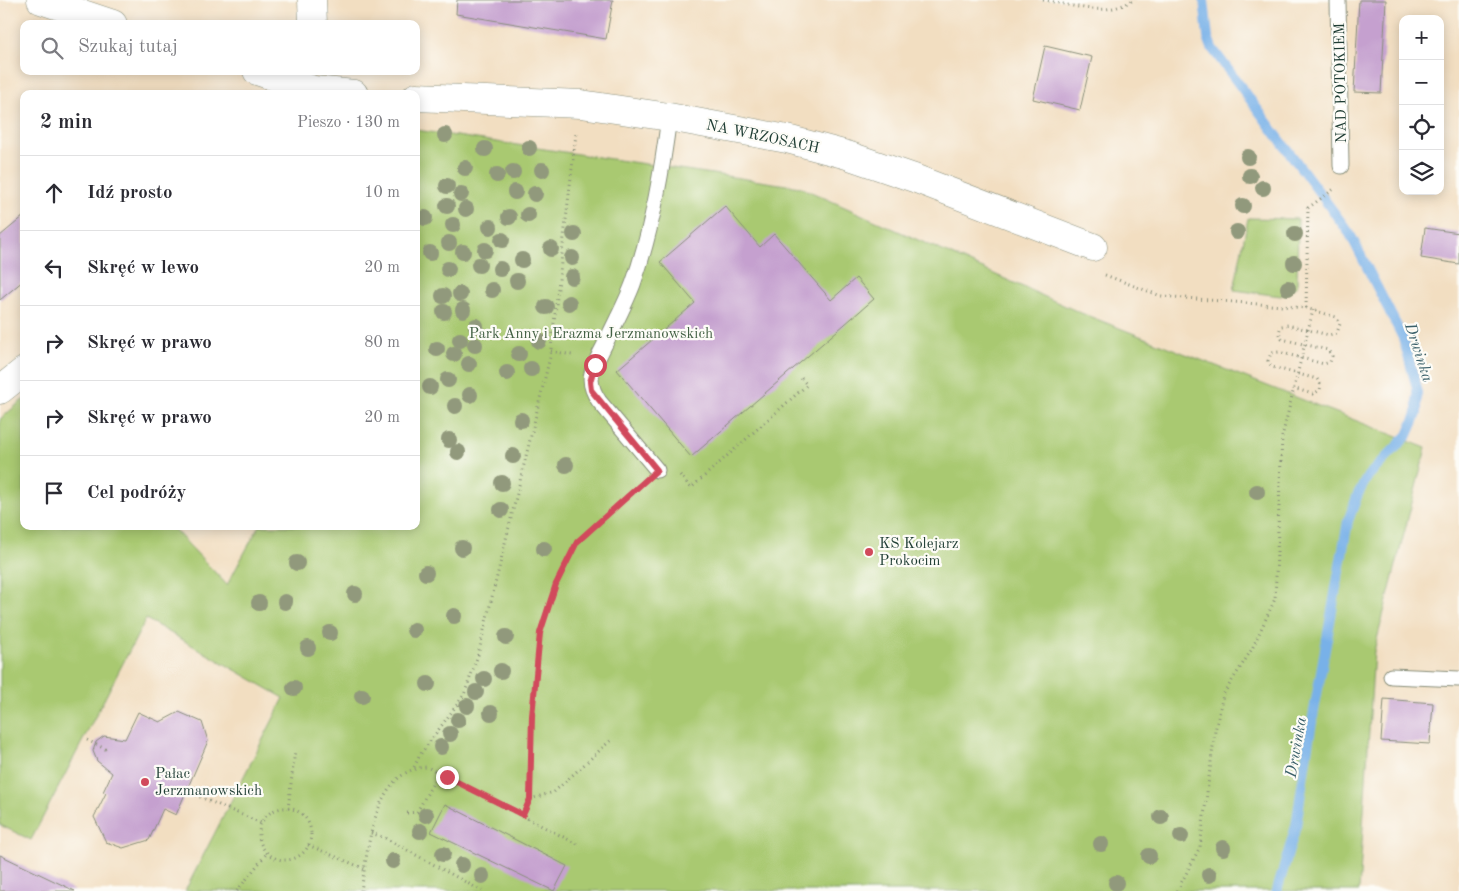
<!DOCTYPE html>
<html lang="pl">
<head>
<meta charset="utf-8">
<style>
	body { margin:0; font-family:"Old Standard TT",serif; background:#f7f7f7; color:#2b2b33 }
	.controls { position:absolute; right:15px; top:15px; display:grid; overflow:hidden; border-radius:10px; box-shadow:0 2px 12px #0003 }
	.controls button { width:45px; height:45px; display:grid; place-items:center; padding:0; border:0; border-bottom:1px solid #e1e1e2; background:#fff; color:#2b2b33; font:25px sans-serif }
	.stop { position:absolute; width:15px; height:15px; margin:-11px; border:4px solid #d1495b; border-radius:50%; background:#fff }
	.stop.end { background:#d1495b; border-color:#fff; box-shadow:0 1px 5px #0008 }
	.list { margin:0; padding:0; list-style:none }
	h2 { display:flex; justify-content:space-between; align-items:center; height:65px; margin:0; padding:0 20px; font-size:21px }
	h2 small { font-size:16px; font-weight:400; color:#7c7c81 }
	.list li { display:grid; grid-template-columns:32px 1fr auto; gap:15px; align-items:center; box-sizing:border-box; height:75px; padding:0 20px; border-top:1px solid #e1e1e2 }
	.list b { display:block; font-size:19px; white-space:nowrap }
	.list em { font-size:16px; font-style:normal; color:#7c7c81 }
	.icon { flex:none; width:28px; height:28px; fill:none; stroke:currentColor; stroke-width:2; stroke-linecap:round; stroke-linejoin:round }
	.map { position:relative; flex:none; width:1459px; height:891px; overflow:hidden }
	.search { position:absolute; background:#fff; box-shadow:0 2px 12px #0003; left:20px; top:20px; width:400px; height:55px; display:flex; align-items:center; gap:12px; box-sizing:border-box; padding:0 18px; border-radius:10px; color:#7c7c81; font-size:19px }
	.panel { position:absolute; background:#fff; box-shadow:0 2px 12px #0003; left:20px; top:90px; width:400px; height:440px; border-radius:10px }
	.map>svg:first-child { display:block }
</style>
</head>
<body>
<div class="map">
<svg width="1459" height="891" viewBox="0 0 1459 891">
	<rect width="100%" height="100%" fill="#fdfcf7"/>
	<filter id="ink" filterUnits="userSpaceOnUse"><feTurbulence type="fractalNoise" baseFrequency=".02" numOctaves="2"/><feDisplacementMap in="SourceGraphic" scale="10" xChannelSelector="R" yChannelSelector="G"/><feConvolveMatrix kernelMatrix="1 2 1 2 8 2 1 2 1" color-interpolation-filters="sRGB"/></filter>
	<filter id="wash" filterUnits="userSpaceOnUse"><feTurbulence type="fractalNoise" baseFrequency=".0096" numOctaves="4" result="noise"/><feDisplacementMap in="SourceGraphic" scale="20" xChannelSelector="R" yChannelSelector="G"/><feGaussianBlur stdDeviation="1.12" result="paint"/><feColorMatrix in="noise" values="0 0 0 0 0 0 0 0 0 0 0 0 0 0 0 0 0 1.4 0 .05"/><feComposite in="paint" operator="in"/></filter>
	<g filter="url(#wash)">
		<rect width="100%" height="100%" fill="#f2dec1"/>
		<g fill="#a9c971" stroke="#648352">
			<polygon points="416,130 800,187 1081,313 1426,448 1374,651 1359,891 185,891 284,698 146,619 31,840 0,825 0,419 24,399 24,526 171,526 227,585 259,526 416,526"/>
			<polygon points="1248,218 1298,219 1297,286 1281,296 1234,290"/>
		</g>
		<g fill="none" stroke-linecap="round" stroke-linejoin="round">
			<polyline stroke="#78b1e8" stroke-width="10" points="1204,0 1208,37 1212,48 1350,234 1403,338 1417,388 1417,414 1408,435 1368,476 1358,494 1348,521 1309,739 1296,826 1277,891"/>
		</g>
		<g id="blocks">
			<g fill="#c5a0cf">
				<polygon points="457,0 613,0 606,39 456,14"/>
				<polygon points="1359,0 1386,0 1381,93 1354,92"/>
				<polygon points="1045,46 1092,57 1080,110 1033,99"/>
				<polygon points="725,206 760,247 774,234 831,300 856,278 874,299 691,457 617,370 695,303 660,262"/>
				<polygon points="24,216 24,280 0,300 0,236"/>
				<polygon points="1425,228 1459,233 1459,264 1421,258"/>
				<polygon points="1384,699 1433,703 1430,744 1381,741"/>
				<polygon points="138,712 160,722 179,712 202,722 208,741 176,815 163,809 149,840 123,848 106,842 94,817 106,793 103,792 112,773 97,761 93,751 96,742 104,736 125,739"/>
				<polygon points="445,804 567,866 554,891 431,832"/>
				<polygon points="0,855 75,891 0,891"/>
			</g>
		</g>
	</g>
	<g filter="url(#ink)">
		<use href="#blocks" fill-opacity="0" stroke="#888e7a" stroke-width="1"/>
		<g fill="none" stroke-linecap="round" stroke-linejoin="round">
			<defs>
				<g id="lane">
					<polyline points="1338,0 1341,166"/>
					<path d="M657,470L599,401C584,379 593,368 604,346C614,325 625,305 633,284C652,231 662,172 669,117"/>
					<polyline points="1391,676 1459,679"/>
				</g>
				<g id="street">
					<polyline points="41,0 113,24"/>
					<polyline points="312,0 313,24"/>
					<polyline points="257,71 314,90 354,94"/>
					<polyline points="416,97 581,104 669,117 787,139 847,155 914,178 1093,247"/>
					<polyline points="0,390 24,371"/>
				</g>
			</defs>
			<use href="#lane" stroke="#888e7a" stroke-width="17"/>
			<use href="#street" stroke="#888e7a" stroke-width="29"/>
			<g stroke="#888e7a" stroke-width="3" stroke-dasharray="1 4" stroke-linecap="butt">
				<path d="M1043,0C1074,5 1105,18 1133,0"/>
				<polyline points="1105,275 1161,296 1306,308 1336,317 1340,324 1337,333 1329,335 1288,325 1281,326 1279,332 1282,339 1328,350 1332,356 1330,362 1324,364 1279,352 1271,353 1268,361 1272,367 1317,379 1321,385 1320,390 1313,394 1292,388"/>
				<polyline points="1306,308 1308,208 1334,189"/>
				<polyline points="551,351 572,355"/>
				<polyline points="680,475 691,488 807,385 800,377"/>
				<polyline points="87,740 107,750"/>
				<polyline points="414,767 420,755 464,695 478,655 550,357 576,134"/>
				<polyline points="186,791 261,823"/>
				<polyline points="530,799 554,792 611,740"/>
				<circle cx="285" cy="834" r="26"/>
				<polyline points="288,809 295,750"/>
				<polyline points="407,813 417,812 439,772"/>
				<polyline points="523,815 530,799 532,716 540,633 556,583 577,542 640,485"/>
				<polyline points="371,833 385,838 482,891"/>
				<polyline points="308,845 365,869"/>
				<polyline points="237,891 267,853"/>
				<path d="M361,891C368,850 373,769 427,767L579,845"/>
				<polyline points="1177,891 1200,847 1215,731 1223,695 1252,649 1275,599 1282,437 1313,310"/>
			</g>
			<use href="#lane" stroke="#fff" stroke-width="15"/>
			<use href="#street" stroke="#fff" stroke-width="28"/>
		</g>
		<g fill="#91997c">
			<circle cx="445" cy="135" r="8"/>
			<circle cx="529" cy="148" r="8"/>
			<circle cx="485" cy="149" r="8"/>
			<circle cx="1248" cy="157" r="8"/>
			<circle cx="465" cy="168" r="8"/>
			<circle cx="542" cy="170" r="8"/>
			<circle cx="513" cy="172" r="8"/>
			<circle cx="497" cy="175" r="8"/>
			<circle cx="1250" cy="176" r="8"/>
			<circle cx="447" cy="186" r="8"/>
			<circle cx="1263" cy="188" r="8"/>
			<circle cx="515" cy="192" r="8"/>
			<circle cx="461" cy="194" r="8"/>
			<circle cx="535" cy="194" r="8"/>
			<circle cx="447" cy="206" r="8"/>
			<circle cx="1243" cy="206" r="8"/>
			<circle cx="466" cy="209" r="8"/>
			<circle cx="528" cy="215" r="8"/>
			<circle cx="509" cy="217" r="8"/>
			<circle cx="425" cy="218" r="8"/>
			<circle cx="453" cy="225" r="8"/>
			<circle cx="490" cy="227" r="8"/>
			<circle cx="1237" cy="232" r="8"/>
			<circle cx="574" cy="234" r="8"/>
			<circle cx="1295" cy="234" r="8"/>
			<circle cx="502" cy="240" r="8"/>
			<circle cx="449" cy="243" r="8"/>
			<circle cx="551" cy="249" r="8"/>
			<circle cx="485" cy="250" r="8"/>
			<circle cx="463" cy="252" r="8"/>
			<circle cx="430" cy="253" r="8"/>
			<circle cx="572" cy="258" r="8"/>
			<circle cx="522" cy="260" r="8"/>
			<circle cx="1294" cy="263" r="8"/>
			<circle cx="479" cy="265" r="8"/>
			<circle cx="448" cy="269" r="8"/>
			<circle cx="500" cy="269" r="8"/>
			<circle cx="572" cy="277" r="8"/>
			<circle cx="517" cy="281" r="8"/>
			<circle cx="1288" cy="288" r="8"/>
			<circle cx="492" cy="290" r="8"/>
			<circle cx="460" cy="294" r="8"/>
			<circle cx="443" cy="296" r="8"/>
			<circle cx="569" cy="303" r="8"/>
			<circle cx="546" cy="307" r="8"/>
			<circle cx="463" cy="310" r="8"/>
			<circle cx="444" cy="312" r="8"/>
			<circle cx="476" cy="326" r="8"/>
			<circle cx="460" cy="340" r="8"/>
			<circle cx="539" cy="341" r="8"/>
			<circle cx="475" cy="345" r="8"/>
			<circle cx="437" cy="349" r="8"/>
			<circle cx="454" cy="354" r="8"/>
			<circle cx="519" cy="354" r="8"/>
			<circle cx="469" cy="364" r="8"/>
			<circle cx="531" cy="369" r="8"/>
			<circle cx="507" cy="373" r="8"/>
			<circle cx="448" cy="380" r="8"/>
			<circle cx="430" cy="387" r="8"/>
			<circle cx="470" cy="395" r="8"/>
			<circle cx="455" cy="406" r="8"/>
			<circle cx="521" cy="420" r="8"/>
			<circle cx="449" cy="440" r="8"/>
			<circle cx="458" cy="452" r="8"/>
			<circle cx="513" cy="456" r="8"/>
			<circle cx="566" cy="465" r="8"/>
			<circle cx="502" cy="483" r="8"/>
			<circle cx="1257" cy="492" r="8"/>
			<circle cx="501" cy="510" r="8"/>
			<circle cx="462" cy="548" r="8"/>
			<circle cx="544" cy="549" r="8"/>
			<circle cx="297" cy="563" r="8"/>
			<circle cx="426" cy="573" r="8"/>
			<circle cx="355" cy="594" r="8"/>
			<circle cx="285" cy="602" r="8"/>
			<circle cx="259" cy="603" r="8"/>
			<circle cx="454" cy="616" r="8"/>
			<circle cx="414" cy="630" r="8"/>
			<circle cx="330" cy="633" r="8"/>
			<circle cx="506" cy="637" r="8"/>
			<circle cx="308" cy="648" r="8"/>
			<circle cx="501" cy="671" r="8"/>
			<circle cx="484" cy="679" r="8"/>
			<circle cx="428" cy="684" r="8"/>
			<circle cx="294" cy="688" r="8"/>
			<circle cx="476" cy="692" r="8"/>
			<circle cx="362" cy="696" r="8"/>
			<circle cx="467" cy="706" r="8"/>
			<circle cx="491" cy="713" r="8"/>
			<circle cx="458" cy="720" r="8"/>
			<circle cx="450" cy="734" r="8"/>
			<circle cx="441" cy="747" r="8"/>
			<circle cx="426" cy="815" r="8"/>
			<circle cx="1161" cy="817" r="8"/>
			<circle cx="420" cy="831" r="8"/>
			<circle cx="1181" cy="836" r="8"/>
			<circle cx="1101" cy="844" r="8"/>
			<circle cx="1223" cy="848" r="8"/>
			<circle cx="443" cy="854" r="8"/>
			<circle cx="1149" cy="856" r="8"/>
			<circle cx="393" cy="861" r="8"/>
			<circle cx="462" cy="865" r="8"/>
			<circle cx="1209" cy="875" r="8"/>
			<circle cx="482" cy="876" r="8"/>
			<circle cx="1116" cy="883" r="8"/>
		</g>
	</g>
	<g fill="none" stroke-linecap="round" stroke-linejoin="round" filter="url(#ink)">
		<polyline stroke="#d1495b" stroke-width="6" points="447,777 523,815 530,799 532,716 540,633 556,584 577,542 657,470 591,390 590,382 595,365"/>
	</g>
	<g fill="#d1495b" stroke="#fdfcf7" stroke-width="2">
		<circle cx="869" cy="552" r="5"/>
		<circle cx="145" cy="782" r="5"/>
	</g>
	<g text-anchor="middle" stroke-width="4.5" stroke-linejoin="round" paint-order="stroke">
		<g font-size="15" fill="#1f3d34" stroke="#fdfcf7">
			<text transform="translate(1340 83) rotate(-91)" y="5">NAD POTOKIEM</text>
			<text transform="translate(763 136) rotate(12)" y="5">NA WRZOSACH</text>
		</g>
		<g font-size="15" fill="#426043" stroke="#fdfcf7">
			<text x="591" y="338">Park Anny i Erazma Jerzmanowskich</text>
		</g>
		<g font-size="15" fill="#1f3d34" stroke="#fdfcf7" text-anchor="start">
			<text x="879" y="548">KS Kolejarz<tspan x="879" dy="17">Prokocim</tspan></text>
			<text x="155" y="778">Pałac<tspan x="155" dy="17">Jerzmanowskich</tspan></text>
		</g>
		<g font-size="16" font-style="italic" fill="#3a606a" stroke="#fdfcf7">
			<text transform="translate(1420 352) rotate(72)" y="6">Drwinka</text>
			<text transform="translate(1295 747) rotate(-80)" y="6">Drwinka</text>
		</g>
	</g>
</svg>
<div class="controls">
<button>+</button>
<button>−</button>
<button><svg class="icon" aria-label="locate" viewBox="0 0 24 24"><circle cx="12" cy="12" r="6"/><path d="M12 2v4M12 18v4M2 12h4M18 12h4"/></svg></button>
<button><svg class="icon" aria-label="layers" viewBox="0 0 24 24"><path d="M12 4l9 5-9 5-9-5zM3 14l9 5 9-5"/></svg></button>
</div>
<div class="stop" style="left:595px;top:365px"></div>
<div class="stop end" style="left:447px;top:777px"></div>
<div class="search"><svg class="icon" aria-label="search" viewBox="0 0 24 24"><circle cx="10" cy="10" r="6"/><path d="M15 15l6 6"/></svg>Szukaj tutaj</div>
<section class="panel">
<h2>2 min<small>Pieszo · 130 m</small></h2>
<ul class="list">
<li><svg class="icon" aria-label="ahead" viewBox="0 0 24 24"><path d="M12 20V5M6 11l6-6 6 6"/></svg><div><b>Idź prosto</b></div><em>10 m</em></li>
<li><svg class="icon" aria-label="left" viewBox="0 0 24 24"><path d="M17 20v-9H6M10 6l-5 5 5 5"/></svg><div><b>Skręć w lewo</b></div><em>20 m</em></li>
<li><svg class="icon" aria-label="right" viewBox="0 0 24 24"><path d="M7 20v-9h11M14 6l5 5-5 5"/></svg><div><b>Skręć w prawo</b></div><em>80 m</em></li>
<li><svg class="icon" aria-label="right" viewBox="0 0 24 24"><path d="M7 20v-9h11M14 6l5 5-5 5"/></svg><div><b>Skręć w prawo</b></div><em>20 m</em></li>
<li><svg class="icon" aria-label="arrive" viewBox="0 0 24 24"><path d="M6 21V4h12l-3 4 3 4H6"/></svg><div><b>Cel podróży</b></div></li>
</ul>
</section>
</div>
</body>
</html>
